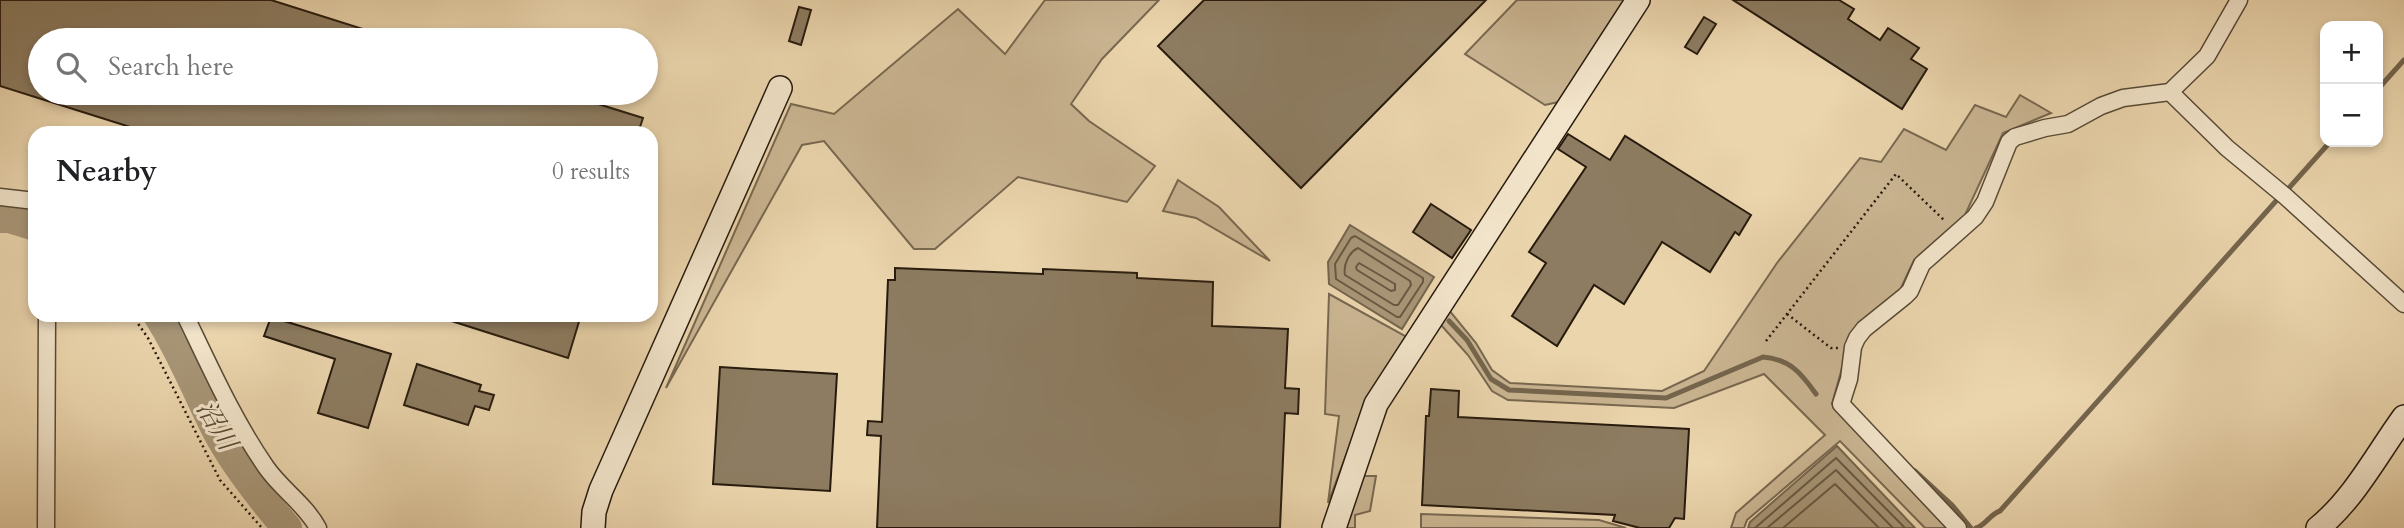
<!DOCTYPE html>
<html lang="en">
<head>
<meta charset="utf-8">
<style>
	body { margin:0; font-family:Cardo,"Noto Serif JP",serif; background:#f2f2f2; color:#202124 }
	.controls { position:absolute; right:21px; top:21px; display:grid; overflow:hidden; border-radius:14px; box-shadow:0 4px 10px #0003 }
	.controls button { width:63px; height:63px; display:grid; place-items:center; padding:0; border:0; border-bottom:2px solid #e0e0e0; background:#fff; color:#202124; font:35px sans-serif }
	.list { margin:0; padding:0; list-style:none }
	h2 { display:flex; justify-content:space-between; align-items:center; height:91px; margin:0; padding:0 28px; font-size:30px }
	h2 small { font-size:23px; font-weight:400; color:#757577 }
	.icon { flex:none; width:38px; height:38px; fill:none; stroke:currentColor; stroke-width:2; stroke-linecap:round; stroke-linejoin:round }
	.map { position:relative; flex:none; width:2404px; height:528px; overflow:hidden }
	.search { position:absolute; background:#fff; box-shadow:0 4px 10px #0003; left:28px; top:28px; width:630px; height:77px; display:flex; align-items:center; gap:18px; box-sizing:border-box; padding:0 24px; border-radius:38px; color:#757577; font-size:26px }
	.panel { position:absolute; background:#fff; box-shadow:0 4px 10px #0003; left:28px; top:126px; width:630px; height:196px; border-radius:21px }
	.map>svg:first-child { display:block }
</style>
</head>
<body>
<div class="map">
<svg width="2404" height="528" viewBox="0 0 2404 528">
	<rect width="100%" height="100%" fill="#ebd5ad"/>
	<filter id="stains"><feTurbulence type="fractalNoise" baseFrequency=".00286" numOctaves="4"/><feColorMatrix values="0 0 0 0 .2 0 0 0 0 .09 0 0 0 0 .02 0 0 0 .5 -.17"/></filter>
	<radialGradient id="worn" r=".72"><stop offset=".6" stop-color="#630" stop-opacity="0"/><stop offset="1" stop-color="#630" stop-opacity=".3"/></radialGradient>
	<g fill="#cab592" stroke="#786850" stroke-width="2">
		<polygon points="1045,0 1159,0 1102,59 1071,104 1089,121 1155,166 1127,202 1018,177 935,249 914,249 824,141 802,145 666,388 791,104 834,114 958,9 1005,54"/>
		<polygon points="1517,0 1624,0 1558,102 1545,105 1465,54"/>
		<polygon points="2020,95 2051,113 2003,133 1965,215 1914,260 1900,290 1852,332 1832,404 1950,528 1925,528 1840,441 1747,520 1744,528 1731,528 1736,513 1825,435 1764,374 1674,408 1508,400 1492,391 1468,355 1441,325 1449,310 1476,343 1492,370 1510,383 1662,391 1704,371 1777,263 1860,158 1881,162 1904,129 1946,150 1975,105 2006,117"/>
		<polygon points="1178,180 1219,207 1270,261 1196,218 1163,211"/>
		<polygon points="1329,294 1407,337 1369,394 1328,503 1339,416 1325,414"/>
		<polygon points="1363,476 1376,476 1370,511 1355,515 1355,528 1345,528"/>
		<polygon points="1421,514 1599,520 1626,528 1421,528"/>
	</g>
	<g fill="#a89677" stroke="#74654d" stroke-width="2">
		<polygon points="1350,225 1434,277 1402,329 1329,284 1328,262"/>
		<polygon points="1837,446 1915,528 1748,528 1750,522"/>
	</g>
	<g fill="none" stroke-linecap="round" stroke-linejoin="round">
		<g stroke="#685842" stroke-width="2">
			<polygon points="1355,236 1423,278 1423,282 1400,317 1397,317 1336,279 1335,264 1351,238"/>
			<path d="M1358,248L1410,281L1411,285L1398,305H1394L1345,275C1343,265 1349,252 1358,248Z"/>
			<polygon points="1359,263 1395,284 1395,290 1391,291 1357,270 1356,267"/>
			<polyline points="1755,528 1836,458 1905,528"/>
			<polyline points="1767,528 1836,470 1893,528"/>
			<polyline points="1783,528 1835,484 1879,528"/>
		</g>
		<g stroke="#74654d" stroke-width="5">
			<polyline points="2378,89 2404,60"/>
			<polyline points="2288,189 2330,142"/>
			<path d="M1449,321L1467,340L1491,379L1509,390L1666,398L1763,357C1790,359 1801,373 1816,394"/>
			<polyline points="1915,471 1952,505 1971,528"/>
			<path d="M1976,528C1985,526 1990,514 2000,511L2276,201"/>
		</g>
		<g stroke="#a89677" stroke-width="30">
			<polyline points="0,218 9,218 35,226"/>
			<path d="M158,315C182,352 197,392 217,431C234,463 263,500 287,528"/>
		</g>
	</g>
	<g fill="#8d7c61" stroke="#271b0e" stroke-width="2">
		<polygon points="0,0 271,0 388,37 388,40 40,40 40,93 563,93 643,118 638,133 149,133 0,86"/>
		<polygon points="1204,0 1486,0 1301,188 1158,46"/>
		<polygon points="1733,0 1839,0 1854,9 1848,19 1880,40 1888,28 1919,48 1911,59 1927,69 1902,109"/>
		<polygon points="799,7 811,10 801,45 789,41"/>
		<polygon points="1704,17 1716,24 1697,54 1685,47"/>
		<polygon points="1568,134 1610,160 1625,136 1751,215 1739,235 1735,232 1710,272 1662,242 1624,304 1594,285 1557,346 1512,316 1546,263 1529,252 1586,167 1558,149"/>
		<polygon points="1431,204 1471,230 1452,258 1413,232"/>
		<polygon points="895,268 1043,274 1043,269 1137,273 1137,278 1213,282 1212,326 1288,329 1285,388 1299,389 1298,414 1285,413 1280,528 877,528 881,436 867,435 868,421 882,422 888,280 895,280"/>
		<polygon points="442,315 581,315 568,358 442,318"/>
		<polygon points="271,317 391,354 368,428 318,413 335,359 264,336"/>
		<polygon points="417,364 481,385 479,391 494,395 489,410 475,406 468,425 404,405"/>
		<polygon points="720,367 837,374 830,491 713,484"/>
		<polygon points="1431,389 1459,391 1458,417 1689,429 1684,519 1675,518 1669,528 1640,528 1613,521 1615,515 1422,505 1426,416 1429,416"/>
	</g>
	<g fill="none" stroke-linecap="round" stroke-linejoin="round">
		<defs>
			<g id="street">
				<polyline points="2170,92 2227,148 2285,196 2404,304"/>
				<polyline points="0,197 35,201"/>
				<path d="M185,315C210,367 233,419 266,467C281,489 305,504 318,528"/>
				<polyline points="46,528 47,315"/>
				<polyline points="1958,528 1841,404 1849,379 1853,347 1857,338 1864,329 1905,296 1910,291 1922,264 1975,217 1985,202 2009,142 2015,137 2045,128 2068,124 2101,106 2123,98 2170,92 2207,56 2239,0"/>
			</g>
			<g id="secondary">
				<polyline points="593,528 594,512 601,490 780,88"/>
				<polyline points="1334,528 1376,404 1638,0"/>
				<path d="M2318,528C2354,499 2377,454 2404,417"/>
			</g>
		</defs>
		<use href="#street" stroke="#584a36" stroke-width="19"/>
		<use href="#secondary" stroke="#271b0e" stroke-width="26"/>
		<g stroke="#271b0e" stroke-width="2.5" stroke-dasharray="2 3.5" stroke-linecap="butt">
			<polyline points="1787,314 1831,348 1838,348"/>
			<polyline points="132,315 148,338 220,480 262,528"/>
			<polyline points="1766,341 1896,174 1945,221"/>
		</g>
		<use href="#street" stroke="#f2e4ca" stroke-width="16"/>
		<use href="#secondary" stroke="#f2e4ca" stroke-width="23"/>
	</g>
	<g text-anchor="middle" stroke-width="6" stroke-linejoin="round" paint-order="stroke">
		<g font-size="26" font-style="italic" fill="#5b4c38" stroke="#f2e4ca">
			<text transform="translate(217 425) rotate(59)" y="9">沼川</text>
		</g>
	</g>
	<rect width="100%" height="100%" filter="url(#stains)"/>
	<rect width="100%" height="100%" fill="url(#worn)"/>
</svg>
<div class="controls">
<button>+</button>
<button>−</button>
</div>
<div class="search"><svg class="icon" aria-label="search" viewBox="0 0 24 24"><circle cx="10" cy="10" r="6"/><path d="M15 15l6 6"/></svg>Search here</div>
<section class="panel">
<h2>Nearby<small>0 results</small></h2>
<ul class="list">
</ul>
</section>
</div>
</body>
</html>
